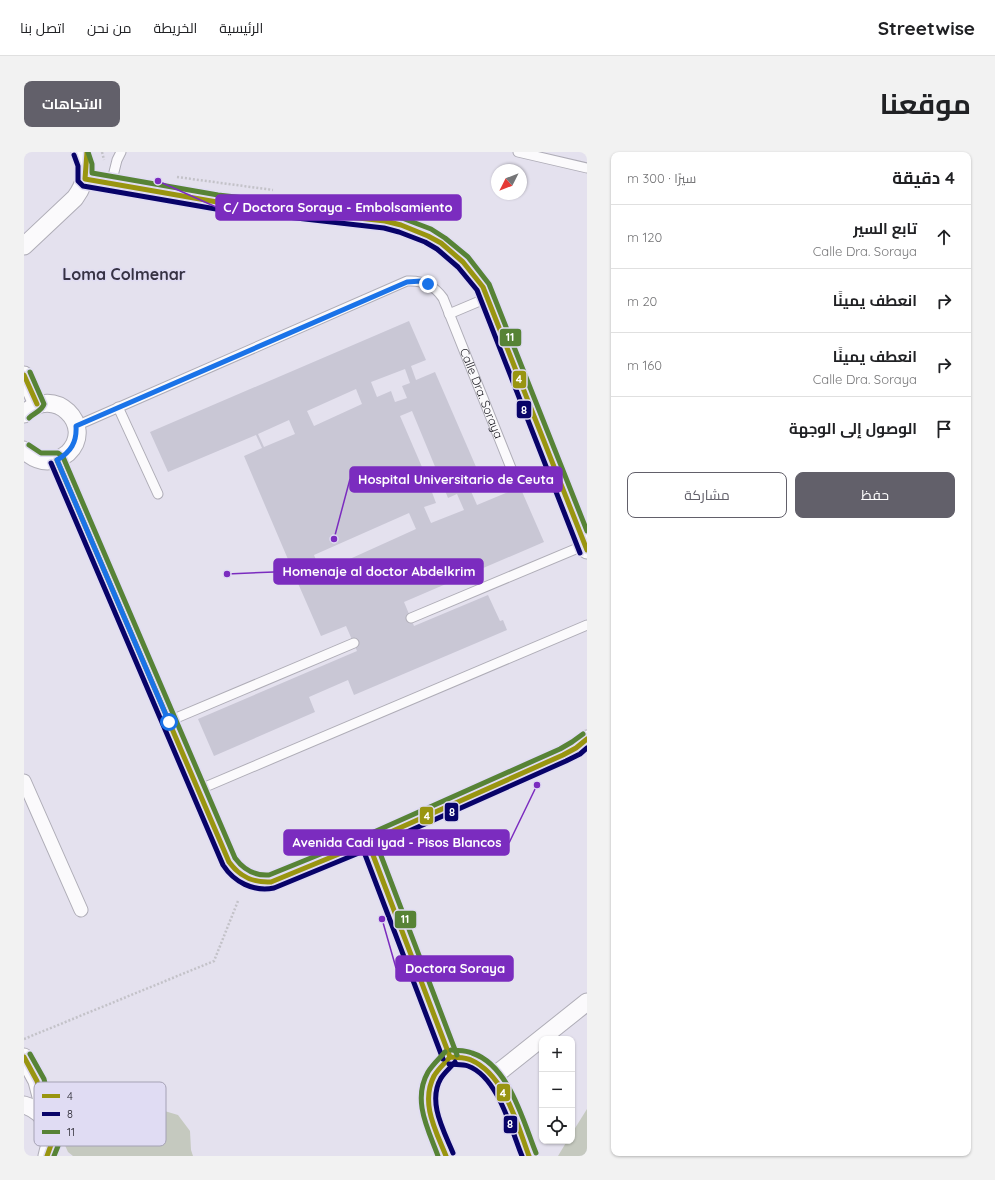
<!DOCTYPE html>
<html lang="ar">
<head>
<meta charset="utf-8">
<style>
	body { margin:0; font-family:Quicksand,Cairo,sans-serif; background:#f2f2f2; color:#202124; direction:rtl }
	.controls { position:absolute; right:12px; bottom:12px; display:grid; overflow:hidden; border-radius:8px; box-shadow:0 1px 3px #0004 }
	.controls button { width:36px; height:36px; display:grid; place-items:center; padding:0; border:0; border-bottom:1px solid #e0e0e0; background:#fff; color:#202124; font:20px sans-serif }
	.compass { position:absolute; left:467px; top:12px; width:36px; height:36px; border-radius:50%; background:#fff; box-shadow:0 1px 3px #0004; rotate:228deg }
	.stop { position:absolute; width:12px; height:12px; margin:-9px; border:3px solid #1a73e8; border-radius:50%; background:#fff }
	.stop.end { background:#1a73e8; border-color:#fff; box-shadow:0 1px 4px #0008 }
	.list { margin:0; padding:0; list-style:none }
	h2 { display:flex; justify-content:space-between; align-items:center; height:52px; margin:0; padding:0 16px; font-size:17px }
	h2 small { font-size:13px; font-weight:400; color:#757577 }
	.list li { display:grid; grid-template-columns:26px 1fr auto; gap:12px; align-items:center; box-sizing:border-box; height:64px; padding:0 16px; border-top:1px solid #e0e0e0 }
	.list b { display:block; font-size:15px; white-space:nowrap }
	.list p { margin:0; font-size:13px; white-space:nowrap; color:#757577 }
	.list em { font-size:13px; font-style:normal; color:#757577 }
	.actions { display:flex; gap:8px; padding:12px 16px }
	.actions a { flex:1; padding:9px 0; border:1px solid #62606a; border-radius:8px; text-align:center; font-size:14px; color:#62606a }
	.actions .main { background:#62606a; color:#fff }
	.icon { flex:none; width:22px; height:22px; fill:none; stroke:currentColor; stroke-width:2; stroke-linecap:round; stroke-linejoin:round }
	.map { position:relative; flex:none; width:563px; height:1004px; overflow:hidden; direction:ltr; border-radius:8px }
	header { display:flex; align-items:center; gap:24px; box-sizing:border-box; height:56px; padding:0 20px; background:#fff; border-bottom:1px solid #e0e0e0 }
	header strong { font-size:19px }
	nav { display:flex; gap:22px; margin-inline-start:auto; font-size:14px }
	.intro { display:flex; align-items:center; justify-content:space-between; box-sizing:border-box; height:96px; padding:0 24px }
	h1 { margin:0; font-size:28px }
	.button { padding:10px 18px; border-radius:8px; background:#62606a; color:#fff; font-size:14px; font-weight:700 }
	main { display:flex; gap:24px; padding:0 24px }
	aside { flex:1; background:#fff; border-radius:8px; box-shadow:0 1px 3px #0004 }
	.map>svg:first-child { display:block }
</style>
</head>
<body>
<header>
<strong>Streetwise</strong>
<nav><a>الرئيسية</a><a>الخريطة</a><a>من نحن</a><a>اتصل بنا</a></nav>
</header>
<div class="intro"><h1>موقعنا</h1><a class="button">الاتجاهات</a></div>
<main>
<aside>
<h2>4 دقيقة<small>سيرًا · 300 m</small></h2>
<ul class="list">
<li><svg class="icon" aria-label="ahead" viewBox="0 0 24 24"><path d="M12 20V5M6 11l6-6 6 6"/></svg><div><b>تابع السير</b><p>Calle Dra. Soraya</p></div><em>120 m</em></li>
<li><svg class="icon" aria-label="right" viewBox="0 0 24 24"><path d="M7 20v-9h11M14 6l5 5-5 5"/></svg><div><b>انعطف يمينًا</b></div><em>20 m</em></li>
<li><svg class="icon" aria-label="right" viewBox="0 0 24 24"><path d="M7 20v-9h11M14 6l5 5-5 5"/></svg><div><b>انعطف يمينًا</b><p>Calle Dra. Soraya</p></div><em>160 m</em></li>
<li><svg class="icon" aria-label="arrive" viewBox="0 0 24 24"><path d="M6 21V4h12l-3 4 3 4H6"/></svg><div><b>الوصول إلى الوجهة</b></div></li>
</ul>
<div class="actions"><a class="main">حفظ</a><a>مشاركة</a></div>
</aside>
<div class="map">
<svg width="563" height="1004" viewBox="0 0 563 1004">
	<rect width="100%" height="100%" fill="#e4e1ee"/>
	<g fill="#c5c9bf">
		<polygon points="79,930 98,937 117,952 154,963 166,979 167,998 169,1004 49,1004 44,1000 36,982 44,945 60,934"/>
		<polygon points="563,957 563,1004 534,1004 543,989 548,989 548,981"/>
	</g>
	<path fill="#c9c7d5" fill-rule="evenodd" d="M385,169L402,208L387,214L392,228L411,220L459,331L446,337L453,353L496,335L520,390L380,450L390,474L464,443L476,469L479,468L483,478L330,543L324,528L285,545L291,560L190,604L174,567L333,499L322,474L297,484L273,429L282,425L275,408L266,412L220,304L238,296L232,283L144,320L126,280ZM381,217L386,231L378,234L383,246L371,250L367,239L353,245L347,230ZM332,237L338,252L290,274L283,259ZM388,259L412,317L401,322L376,264ZM265,268L271,282L240,295L234,282ZM418,331L424,346L433,342L440,358L407,371L400,355L412,351L406,335ZM385,361L392,377L297,420L290,403Z"/>
	<g fill="none" stroke-linecap="round" stroke-linejoin="round">
		<defs>
			<g id="service">
				<polyline points="494,0 563,16"/>
				<polyline points="87,32 93,8 97,0"/>
				<polyline points="425,162 463,146"/>
				<polyline points="94,255 134,342"/>
				<path id="s1" d="M52,274L383,129C399,128 410,133 419,146L489,321"/>
				<polyline points="387,466 561,393"/>
				<polyline points="145,569 330,491"/>
				<polyline points="174,638 563,473"/>
			</g>
			<polyline id="pedestrian" points="0,629 57,758"/>
			<g id="minor">
				<path d="M61,27L193,50L361,69C405,78 433,97 459,135L563,398"/>
				<path d="M0,94L51,46C62,31 65,17 56,0"/>
				<polyline points="0,223 13,252"/>
				<path d="M0,262C30,231 72,274 44,301C40,304 36,307 31,308C18,311 9,307 0,298"/>
				<path d="M33,308L205,710C215,725 229,732 247,730L344,690L539,603L552,596L563,587"/>
				<polyline points="344,690 426,905"/>
				<polyline points="0,905 13,929 20,956 23,971"/>
				<path d="M426,905C433,906 442,905 448,908C480,920 493,975 505,1004"/>
				<polyline points="470,924 563,850"/>
				<path d="M0,953C24,960 30,982 23,1004"/>
				<path d="M422,1004C413,979 395,950 410,924C414,917 421,911 426,905"/>
			</g>
		</defs>
		<use href="#service" stroke="#afadb7" stroke-width="11"/>
		<use href="#pedestrian" stroke="#afadb7" stroke-width="15"/>
		<use href="#minor" stroke="#afadb7" stroke-width="19"/>
		<g stroke="#c3c2c8" stroke-width="2.5" stroke-dasharray="2 2" stroke-linecap="butt">
			<polyline points="78,0 80,8"/>
			<polyline points="153,25 249,38"/>
			<polyline points="0,887 190,809 214,749"/>
		</g>
		<use href="#service" stroke="#fbfafc" stroke-width="9"/>
		<use href="#pedestrian" stroke="#fbfafc" stroke-width="13"/>
		<use href="#minor" stroke="#fbfafc" stroke-width="17"/>
		<defs>
			<g id="bus-1">
				<polyline points="63,0 61,27 193,50 361,69 377,73 404,84 417,91 439,110 459,135 563,398"/>
				<polyline points="0,223 13,252"/>
				<path d="M33,308L205,710C216,725 229,731 247,730L344,690L539,603L552,596L563,587"/>
				<polyline points="344,690 426,905"/>
				<polyline points="0,905 13,929 26,982 27,993 23,1004"/>
				<path d="M426,905C433,906 441,905 447,908C481,923 493,972 505,1004"/>
				<path d="M422,1004C412,979 396,951 410,924C414,917 421,911 426,905"/>
			</g>
			<g id="bus-2">
				<polyline points="50,3 54,14 54,29 59,34 192,57 360,76 375,80 401,90 413,97 434,115 453,138 556,401"/>
				<path d="M27,311L199,713C210,730 229,740 250,736L347,696L542,609L556,602L563,596"/>
				<polyline points="337,692 419,907"/>
				<path d="M425,912C431,913 438,912 444,914C474,925 487,977 498,1004"/>
				<path d="M429,1001C420,979 403,950 417,926C421,920 427,915 431,910"/>
			</g>
			<g id="bus-3">
				<polyline points="64,0 68,12 68,21 194,43 362,62 378,66 407,77 421,86 444,105 465,132 563,379"/>
				<path d="M5,266C10,261 18,259 20,252L6,220"/>
				<path d="M5,293L17,301H34L39,305L211,706C220,718 231,724 245,723L341,684L536,597L548,590L559,582"/>
				<polyline points="351,688 433,903"/>
				<path d="M427,898C434,899 441,898 448,901C485,913 499,969 512,1001"/>
				<polyline points="6,902 20,927 33,980 34,994 30,1004"/>
				<path d="M414,1004C404,977 388,948 404,920C409,912 415,907 421,900"/>
			</g>
		</defs>
		<use href="#bus-1" stroke="#e0dcf3" stroke-width="8"/>
		<use href="#bus-2" stroke="#e0dcf3" stroke-width="8"/>
		<use href="#bus-3" stroke="#e0dcf3" stroke-width="8"/>
		<use href="#bus-1" stroke="#999510" stroke-width="5"/>
		<use href="#bus-2" stroke="#080369" stroke-width="5"/>
		<use href="#bus-3" stroke="#578336" stroke-width="5"/>
	</g>
	<g fill="none" stroke-linecap="round" stroke-linejoin="round">
		<path stroke="#1a73e8" stroke-width="5" d="M145,570L33,308C47,300 53,290 52,274L383,130L397,129L404,132"/>
	</g>
	<g text-anchor="middle" stroke-width="3" stroke-linejoin="round" paint-order="stroke">
		<g font-size="12" fill="#1c1b23" stroke="#e0dcf3">
			<text dy="4" stroke="none"><textPath href="#s1" startOffset="506">Calle Dra. Soraya</textPath></text>
		</g>
		<g font-size="16" font-weight="bold" fill="#363244" stroke="#e0dcf3">
			<text x="100" y="128">Loma Colmenar</text>
		</g>
	</g>
	<rect x="10" y="930" width="132" height="64" rx="6" fill="#e0dcf3" stroke="#a5a2b5" stroke-width="1"/>
	<rect x="18" y="942" width="18" height="4" fill="#999510"/>
	<rect x="18" y="960" width="18" height="4" fill="#080369"/>
	<rect x="18" y="978" width="18" height="4" fill="#578336"/>
	<g font-size="11" fill="#1c1b23">
		<text x="43" y="948">4</text>
		<text x="43" y="966">8</text>
		<text x="43" y="984">11</text>
	</g>
	<path fill="none" stroke="#7b2cbf" stroke-width="1.5" d="M134 29L192 55M310 387L326 327M203 422L250 420M513 633L485 691M358 767L372 816"/>
	<g fill="#7b2cbf" stroke="#e0dcf3" stroke-width="1.5">
		<circle cx="134" cy="29" r="4"/>
		<circle cx="310" cy="387" r="4"/>
		<circle cx="203" cy="422" r="4"/>
		<circle cx="513" cy="633" r="4"/>
		<circle cx="358" cy="767" r="4"/>
	</g>
	<g fill="#7b2cbf" stroke="#7b2cbf" stroke-width="1.5">
		<rect x="192" y="43" width="245" height="25" rx="4"/>
		<rect x="326" y="315" width="212" height="25" rx="4"/>
		<rect x="250" y="407" width="209" height="25" rx="4"/>
		<rect x="260" y="678" width="225" height="25" rx="4"/>
		<rect x="372" y="804" width="117" height="25" rx="4"/>
	</g>
	<g font-size="13" text-anchor="middle" font-weight="bold" fill="#fff">
		<text x="314" y="60">C/ Doctora Soraya - Embolsamiento</text>
		<text x="432" y="332">Hospital Universitario de Ceuta</text>
		<text x="355" y="424">Homenaje al doctor Abdelkrim</text>
		<text x="373" y="695">Avenida Cadi Iyad - Pisos Blancos</text>
		<text x="431" y="821">Doctora Soraya</text>
	</g>
	<g stroke="#e0dcf3" stroke-width="1.5">
		<rect x="475" y="176" width="23" height="19" rx="4" fill="#578336"/>
		<rect x="488" y="218" width="15" height="19" rx="4" fill="#999510"/>
		<rect x="492" y="248" width="16" height="19" rx="4" fill="#080369"/>
		<rect x="420" y="650" width="15" height="20" rx="4" fill="#080369"/>
		<rect x="395" y="654" width="15" height="19" rx="4" fill="#999510"/>
		<rect x="370" y="758" width="23" height="19" rx="4" fill="#578336"/>
		<rect x="472" y="931" width="15" height="19" rx="4" fill="#999510"/>
		<rect x="479" y="963" width="15" height="19" rx="4" fill="#080369"/>
	</g>
	<g font-size="11" text-anchor="middle" font-weight="bold" fill="#fff">
		<text x="486" y="189">11</text>
		<text x="495" y="231">4</text>
		<text x="500" y="262">8</text>
		<text x="428" y="664">8</text>
		<text x="403" y="668">4</text>
		<text x="381" y="771">11</text>
		<text x="479" y="945">4</text>
		<text x="486" y="976">8</text>
	</g>
</svg>
<div class="controls">
<button>+</button>
<button>−</button>
<button><svg class="icon" aria-label="locate" viewBox="0 0 24 24"><circle cx="12" cy="12" r="6"/><path d="M12 2v4M12 18v4M2 12h4M18 12h4"/></svg></button>
</div>
<svg class="compass" viewBox="-18 -18 36 36"><path d="M0-13l5 13h-10z" fill="#e53935"/><path d="M0 13l5-13h-10z" fill="#757577"/></svg>
<div class="stop" style="left:145px;top:570px"></div>
<div class="stop end" style="left:404px;top:132px"></div>
</div>
</main>
</body>
</html>
